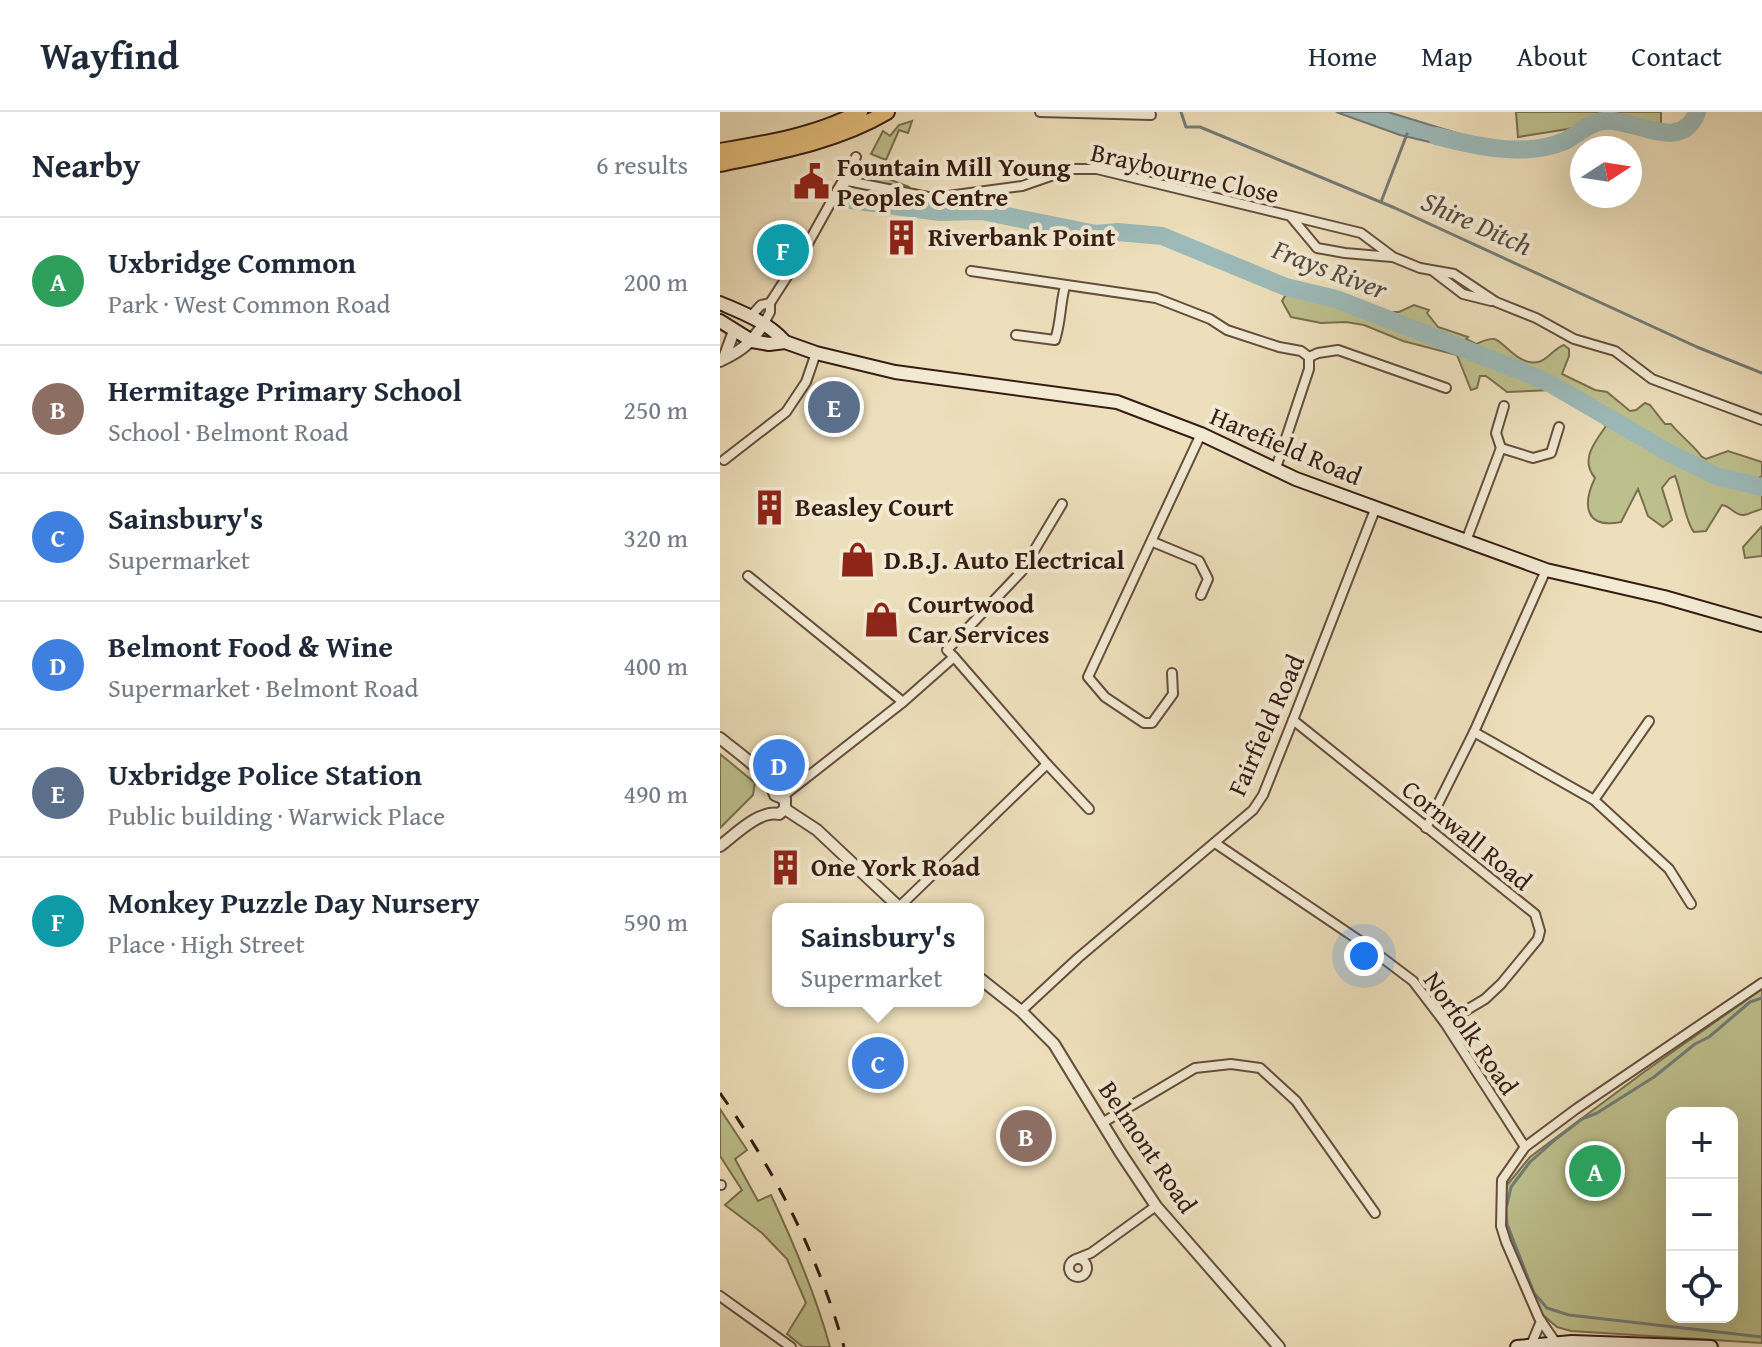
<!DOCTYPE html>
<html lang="en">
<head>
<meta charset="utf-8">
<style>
	body { margin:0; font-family:"Gentium Book Plus",serif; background:#f2f2f3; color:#1f2937 }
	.controls { position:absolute; right:24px; bottom:24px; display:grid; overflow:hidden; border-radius:16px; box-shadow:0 8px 32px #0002 }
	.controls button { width:72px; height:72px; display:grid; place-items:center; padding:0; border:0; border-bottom:2px solid #e0e1e3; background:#fff; color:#1f2937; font:40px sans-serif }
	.compass { position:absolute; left:850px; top:24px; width:72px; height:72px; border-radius:50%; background:#fff; box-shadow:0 8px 32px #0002; rotate:78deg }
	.you { position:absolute; left:644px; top:844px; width:28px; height:28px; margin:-20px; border:6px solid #fff; border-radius:50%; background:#1a73e8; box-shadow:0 0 0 12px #1a73e833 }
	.badge { display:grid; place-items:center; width:52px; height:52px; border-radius:50%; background:#8f2418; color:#fff; font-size:26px; font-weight:700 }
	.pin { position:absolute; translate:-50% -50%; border:4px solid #fff; box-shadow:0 2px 8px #0006 }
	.popup { position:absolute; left:52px; top:791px; width:212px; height:104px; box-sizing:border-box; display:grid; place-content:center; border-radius:16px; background:#fff; filter:drop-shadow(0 2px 6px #0005); font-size:26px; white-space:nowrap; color:#747a83 }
	.popup b { font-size:30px; color:#1f2937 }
	.popup::after { content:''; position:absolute; left:50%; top:100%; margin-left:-16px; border:16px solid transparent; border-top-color:#fff }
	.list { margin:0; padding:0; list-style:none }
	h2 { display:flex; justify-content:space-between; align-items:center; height:104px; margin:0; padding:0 32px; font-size:34px }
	h2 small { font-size:26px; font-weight:400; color:#747a83 }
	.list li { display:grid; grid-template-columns:52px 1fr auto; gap:24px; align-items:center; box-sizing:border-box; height:128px; padding:0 32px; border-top:2px solid #e0e1e3 }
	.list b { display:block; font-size:30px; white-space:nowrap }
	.list p { margin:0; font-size:26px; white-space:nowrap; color:#747a83 }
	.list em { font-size:26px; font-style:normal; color:#747a83 }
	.icon { flex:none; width:44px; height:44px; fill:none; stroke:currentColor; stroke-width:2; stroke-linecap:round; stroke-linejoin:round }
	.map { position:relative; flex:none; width:1042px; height:1235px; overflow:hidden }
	header { display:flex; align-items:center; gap:48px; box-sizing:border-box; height:112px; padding:0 40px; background:#fff; border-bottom:2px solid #e0e1e3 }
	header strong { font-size:38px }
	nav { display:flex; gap:44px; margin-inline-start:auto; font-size:28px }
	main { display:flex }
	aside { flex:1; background:#fff }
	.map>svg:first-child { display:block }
</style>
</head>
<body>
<header>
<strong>Wayfind</strong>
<nav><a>Home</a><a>Map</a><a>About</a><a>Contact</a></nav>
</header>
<main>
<aside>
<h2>Nearby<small>6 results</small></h2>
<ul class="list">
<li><span class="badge" style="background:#2e9e5b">A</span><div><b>Uxbridge Common</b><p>Park · West Common Road</p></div><em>200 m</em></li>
<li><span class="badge" style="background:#8d6e63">B</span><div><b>Hermitage Primary School</b><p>School · Belmont Road</p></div><em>250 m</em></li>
<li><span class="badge" style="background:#3f7fe0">C</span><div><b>Sainsbury's</b><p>Supermarket</p></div><em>320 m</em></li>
<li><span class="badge" style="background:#3f7fe0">D</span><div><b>Belmont Food &amp; Wine</b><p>Supermarket · Belmont Road</p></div><em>400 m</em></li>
<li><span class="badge" style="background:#5c6f8a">E</span><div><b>Uxbridge Police Station</b><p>Public building · Warwick Place</p></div><em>490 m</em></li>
<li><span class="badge" style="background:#0f9aa8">F</span><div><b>Monkey Puzzle Day Nursery</b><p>Place · High Street</p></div><em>590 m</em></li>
</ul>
</aside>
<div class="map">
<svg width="1042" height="1235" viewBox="0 0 1042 1235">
	<rect width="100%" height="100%" fill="#eddfbb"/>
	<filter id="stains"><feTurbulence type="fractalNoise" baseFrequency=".0025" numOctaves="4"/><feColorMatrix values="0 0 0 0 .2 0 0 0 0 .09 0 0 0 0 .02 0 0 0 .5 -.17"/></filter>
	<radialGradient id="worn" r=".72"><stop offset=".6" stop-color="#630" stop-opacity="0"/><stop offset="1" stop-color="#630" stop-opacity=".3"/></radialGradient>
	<g fill="#bdc08d" stroke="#7a6e50" stroke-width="2" fill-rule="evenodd">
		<polygon points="796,0 941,0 941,18 937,24 914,16 905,8 894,4 848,17 798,25"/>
		<polygon points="192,9 188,21 179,18 166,48 151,42 163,19 170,24 179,13"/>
		<polygon points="146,52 173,63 171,68 189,75 189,77 139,68"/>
		<path d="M580,175L591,177L613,189L666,200H679L694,193L709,198L707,201L718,215L748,225L746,227L756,232C761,230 769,226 774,227C784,229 798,254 818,250C828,248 834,236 844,233L849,237V244L842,262L875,278L887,280L910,299L916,298L925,291L930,293L945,312H951C957,320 979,339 981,344L986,347L1008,339L1042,350V364L1037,367L1042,380V397C1037,398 1030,402 1024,403C1015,404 1011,394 1002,393L986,419L974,420C966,412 961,378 955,364L950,366L942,376L952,408L943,415L928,404L918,377L901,410C865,417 862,393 875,366C860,348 874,331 886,314L860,290L831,278L787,280L766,264H760L757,276L751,278L737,243L683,229L644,213L626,210L601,211L571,205L562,189L565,184Z"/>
		<polygon points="1042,414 1042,444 1025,446 1023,435"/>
		<polygon points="0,642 35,671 33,683 0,716"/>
		<path d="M1042,877V1231L851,1219L837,1215L816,1197L781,1114L787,1073L810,1045L924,960ZM952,1001H1012V1205H952Z"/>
		<path d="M0,997L27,1038L15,1047L38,1089L51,1083C74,1132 96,1183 110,1235H83L67,1222L86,1191L67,1147L42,1121L5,1093L22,1078L0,1044Z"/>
	</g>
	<polygon fill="#9cbab9" stroke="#737b77" stroke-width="2" points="616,0 668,0 740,22 739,37 680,23"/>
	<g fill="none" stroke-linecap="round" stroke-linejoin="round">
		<g stroke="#737b77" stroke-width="3">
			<polyline points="461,0 466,15 480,15 675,96 977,235 1042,261"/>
			<polyline points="661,90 687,22"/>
			<polyline points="1042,886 1030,890 989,925 975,932 934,965 877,1001 862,1007 836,1027 810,1050 791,1075 786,1097 787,1112 814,1181 827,1196 849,1203 1042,1225"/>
		</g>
		<g stroke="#9cbab9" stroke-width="18">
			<path d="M716,24C755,34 805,46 845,29C858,22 868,11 883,9C914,5 961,43 977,0"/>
			<polyline points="131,88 220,100 262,99 376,122 398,120 442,124 566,175 616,187 801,259 831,272 951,342 996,364 1042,375"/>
		</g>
		<defs>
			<g id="minor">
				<polyline points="320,0 431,3"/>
				<polyline points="118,77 128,69 213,86 302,74 351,57 377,57 641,121 673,145 700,156 734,162 776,190 816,206 854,227 895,239 932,267 1042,308"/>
				<polyline points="572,106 597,136 625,141 672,145"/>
				<polyline points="251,159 436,186 490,207 507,218 559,235 581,239 589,245"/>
				<polyline points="713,159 743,182 771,189"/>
				<polyline points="31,204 41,193 50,191"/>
				<polyline points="43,213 50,200 50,191 86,135 136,45"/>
				<path d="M296,223L335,228C341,210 340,193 345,174"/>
				<polyline points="589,245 598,241 618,238 726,276"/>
				<polyline points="781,336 776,321 784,294"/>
				<polyline points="4,348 66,300 86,270 96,241"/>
				<polyline points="555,359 589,257 589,245"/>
				<polyline points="746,429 781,336 813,346 831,341 839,315"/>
				<polyline points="433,430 479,449 488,467 481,483"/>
				<polyline points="28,464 183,590"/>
				<polyline points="234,545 327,652 369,697"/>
				<polyline points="452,561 453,582 432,611 424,611 385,585 368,565 481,322"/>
				<polyline points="573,608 815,802 820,819 818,827 781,872 765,887 725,911"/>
				<polyline points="754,620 874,688 949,757 971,792"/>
				<polyline points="63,684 183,590 234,545 227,538 302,459 342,392"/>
				<polyline points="874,688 929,609"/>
				<polyline points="706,716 754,620 826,458"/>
				<polyline points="495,731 640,829 693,869 725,911 805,1035"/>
				<polyline points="179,795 327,652"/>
				<polyline points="301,899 358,846 533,698 543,683 573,608 656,395"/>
				<polyline points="382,1011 475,956 511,952 540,956 576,989 655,1101"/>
				<polyline points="0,1073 1,1073"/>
				<polyline points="356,1147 371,1141 436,1094"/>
				<circle cx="358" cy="1156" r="9"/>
				<polyline points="0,1184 71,1235"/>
				<polyline points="836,1231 819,1206 786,1130 781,1114 782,1068 805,1035 856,997 1042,871"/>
				<polyline points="811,1233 821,1209"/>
			</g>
			<g id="tertiary">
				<polyline points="4,246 14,219"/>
				<path d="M0,249C21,239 30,232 43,213"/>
				<path d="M0,626C19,642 48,660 55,683L65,687V697"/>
				<polyline points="65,697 97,718 181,797"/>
				<path d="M0,734C16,722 39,698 59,702L65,697"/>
				<polyline points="258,865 301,899 334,932 400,1040 436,1094 559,1235"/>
			</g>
			<g id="secondary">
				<path d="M0,191C23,201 48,210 65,230"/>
				<polyline points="0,209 32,229 49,232 65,230 96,241 175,260 397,290 481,322 576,367 826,458 944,485 1042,513"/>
				<polyline points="797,1235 852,1230 991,1235"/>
			</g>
			<g id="primary">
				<path d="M0,39C48,31 97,23 140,0"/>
				<path d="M0,52C57,40 116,30 167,0"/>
			</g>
		</defs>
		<use href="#minor" stroke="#644e3e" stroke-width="12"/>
		<use href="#tertiary" stroke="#644e3e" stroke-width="14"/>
		<use href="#secondary" stroke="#361d14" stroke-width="16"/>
		<use href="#primary" stroke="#361d14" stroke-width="18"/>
		<use href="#minor" stroke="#f3ead3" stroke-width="8"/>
		<use href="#tertiary" stroke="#f3ead3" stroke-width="10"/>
		<use href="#secondary" stroke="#f3ead3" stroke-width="12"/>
		<use href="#primary" stroke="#e6c07e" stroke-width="14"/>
		<path stroke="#361d14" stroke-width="3" stroke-dasharray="14 14" stroke-linecap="butt" d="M0,981C55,1059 98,1143 124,1235"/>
	</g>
	<defs>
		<symbol id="civic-bare" viewBox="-9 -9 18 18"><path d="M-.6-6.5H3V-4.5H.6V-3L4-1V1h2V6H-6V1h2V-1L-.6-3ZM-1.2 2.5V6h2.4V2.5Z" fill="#8f2418" stroke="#f3ead3" stroke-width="2.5" paint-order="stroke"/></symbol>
		<symbol id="building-bare" viewBox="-9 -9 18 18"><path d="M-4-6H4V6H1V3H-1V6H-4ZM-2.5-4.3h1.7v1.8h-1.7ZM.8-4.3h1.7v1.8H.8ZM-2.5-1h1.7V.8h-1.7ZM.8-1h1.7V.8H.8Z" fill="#8f2418" stroke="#f3ead3" stroke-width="2.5" paint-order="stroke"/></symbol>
		<symbol id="shop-bare" viewBox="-9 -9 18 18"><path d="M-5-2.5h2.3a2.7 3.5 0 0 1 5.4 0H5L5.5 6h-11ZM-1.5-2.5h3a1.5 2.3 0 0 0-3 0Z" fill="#8f2418" stroke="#f3ead3" stroke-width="2.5" paint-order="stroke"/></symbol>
	</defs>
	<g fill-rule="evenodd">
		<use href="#civic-bare" x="66" y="44" width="51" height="51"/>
		<use href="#building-bare" x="156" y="100" width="51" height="51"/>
		<use href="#building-bare" x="24" y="370" width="51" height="51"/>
		<use href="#shop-bare" x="112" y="422" width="51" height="51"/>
		<use href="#shop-bare" x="136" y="482" width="51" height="51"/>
		<use href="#building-bare" x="40" y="730" width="51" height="51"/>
	</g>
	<g text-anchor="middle" stroke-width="8" stroke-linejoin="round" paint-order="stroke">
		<g font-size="26" font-weight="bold" fill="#361d14" stroke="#f3ead3" text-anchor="start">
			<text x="117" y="64">Fountain Mill Young<tspan x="117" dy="30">Peoples Centre</tspan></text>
			<text x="208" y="134">Riverbank Point</text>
			<text x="75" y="404">Beasley Court</text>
			<text x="164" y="457">D.B.J. Auto Electrical</text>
			<text x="188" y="501">Courtwood<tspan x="188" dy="30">Car Services</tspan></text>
			<text x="91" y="764">One York Road</text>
		</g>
		<g font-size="26" fill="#361d14" stroke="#f3ead3">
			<text transform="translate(465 61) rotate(13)" y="9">Braybourne Close</text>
			<text transform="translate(566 334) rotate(23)" y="9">Harefield Road</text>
			<text transform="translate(546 613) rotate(-66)" y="9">Fairfield Road</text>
			<text transform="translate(747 723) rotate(39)" y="9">Cornwall Road</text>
			<text transform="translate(751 921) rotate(55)" y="9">Norfolk Road</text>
			<text transform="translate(428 1035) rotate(56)" y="9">Belmont Road</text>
		</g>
		<g font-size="28" font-style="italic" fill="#554c46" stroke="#f3ead3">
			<text transform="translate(757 111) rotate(24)" y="10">Shire Ditch</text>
			<text transform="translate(610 157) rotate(21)" y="10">Frays River</text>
		</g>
	</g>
	<rect width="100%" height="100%" filter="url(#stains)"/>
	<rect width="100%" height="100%" fill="url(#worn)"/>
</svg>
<div class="controls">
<button>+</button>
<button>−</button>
<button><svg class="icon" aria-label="locate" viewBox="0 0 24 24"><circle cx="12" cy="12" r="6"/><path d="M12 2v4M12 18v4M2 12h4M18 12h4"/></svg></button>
</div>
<svg class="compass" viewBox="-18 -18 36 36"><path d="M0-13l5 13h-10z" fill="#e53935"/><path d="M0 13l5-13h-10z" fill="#747a83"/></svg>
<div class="you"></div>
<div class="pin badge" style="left:875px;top:1059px;background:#2e9e5b">A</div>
<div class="pin badge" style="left:306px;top:1024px;background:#8d6e63">B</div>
<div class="pin badge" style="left:158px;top:951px;background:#3f7fe0">C</div>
<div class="popup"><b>Sainsbury's</b>Supermarket</div>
<div class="pin badge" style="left:59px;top:653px;background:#3f7fe0">D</div>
<div class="pin badge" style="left:114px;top:295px;background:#5c6f8a">E</div>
<div class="pin badge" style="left:63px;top:138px;background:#0f9aa8">F</div>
</div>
</main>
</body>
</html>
